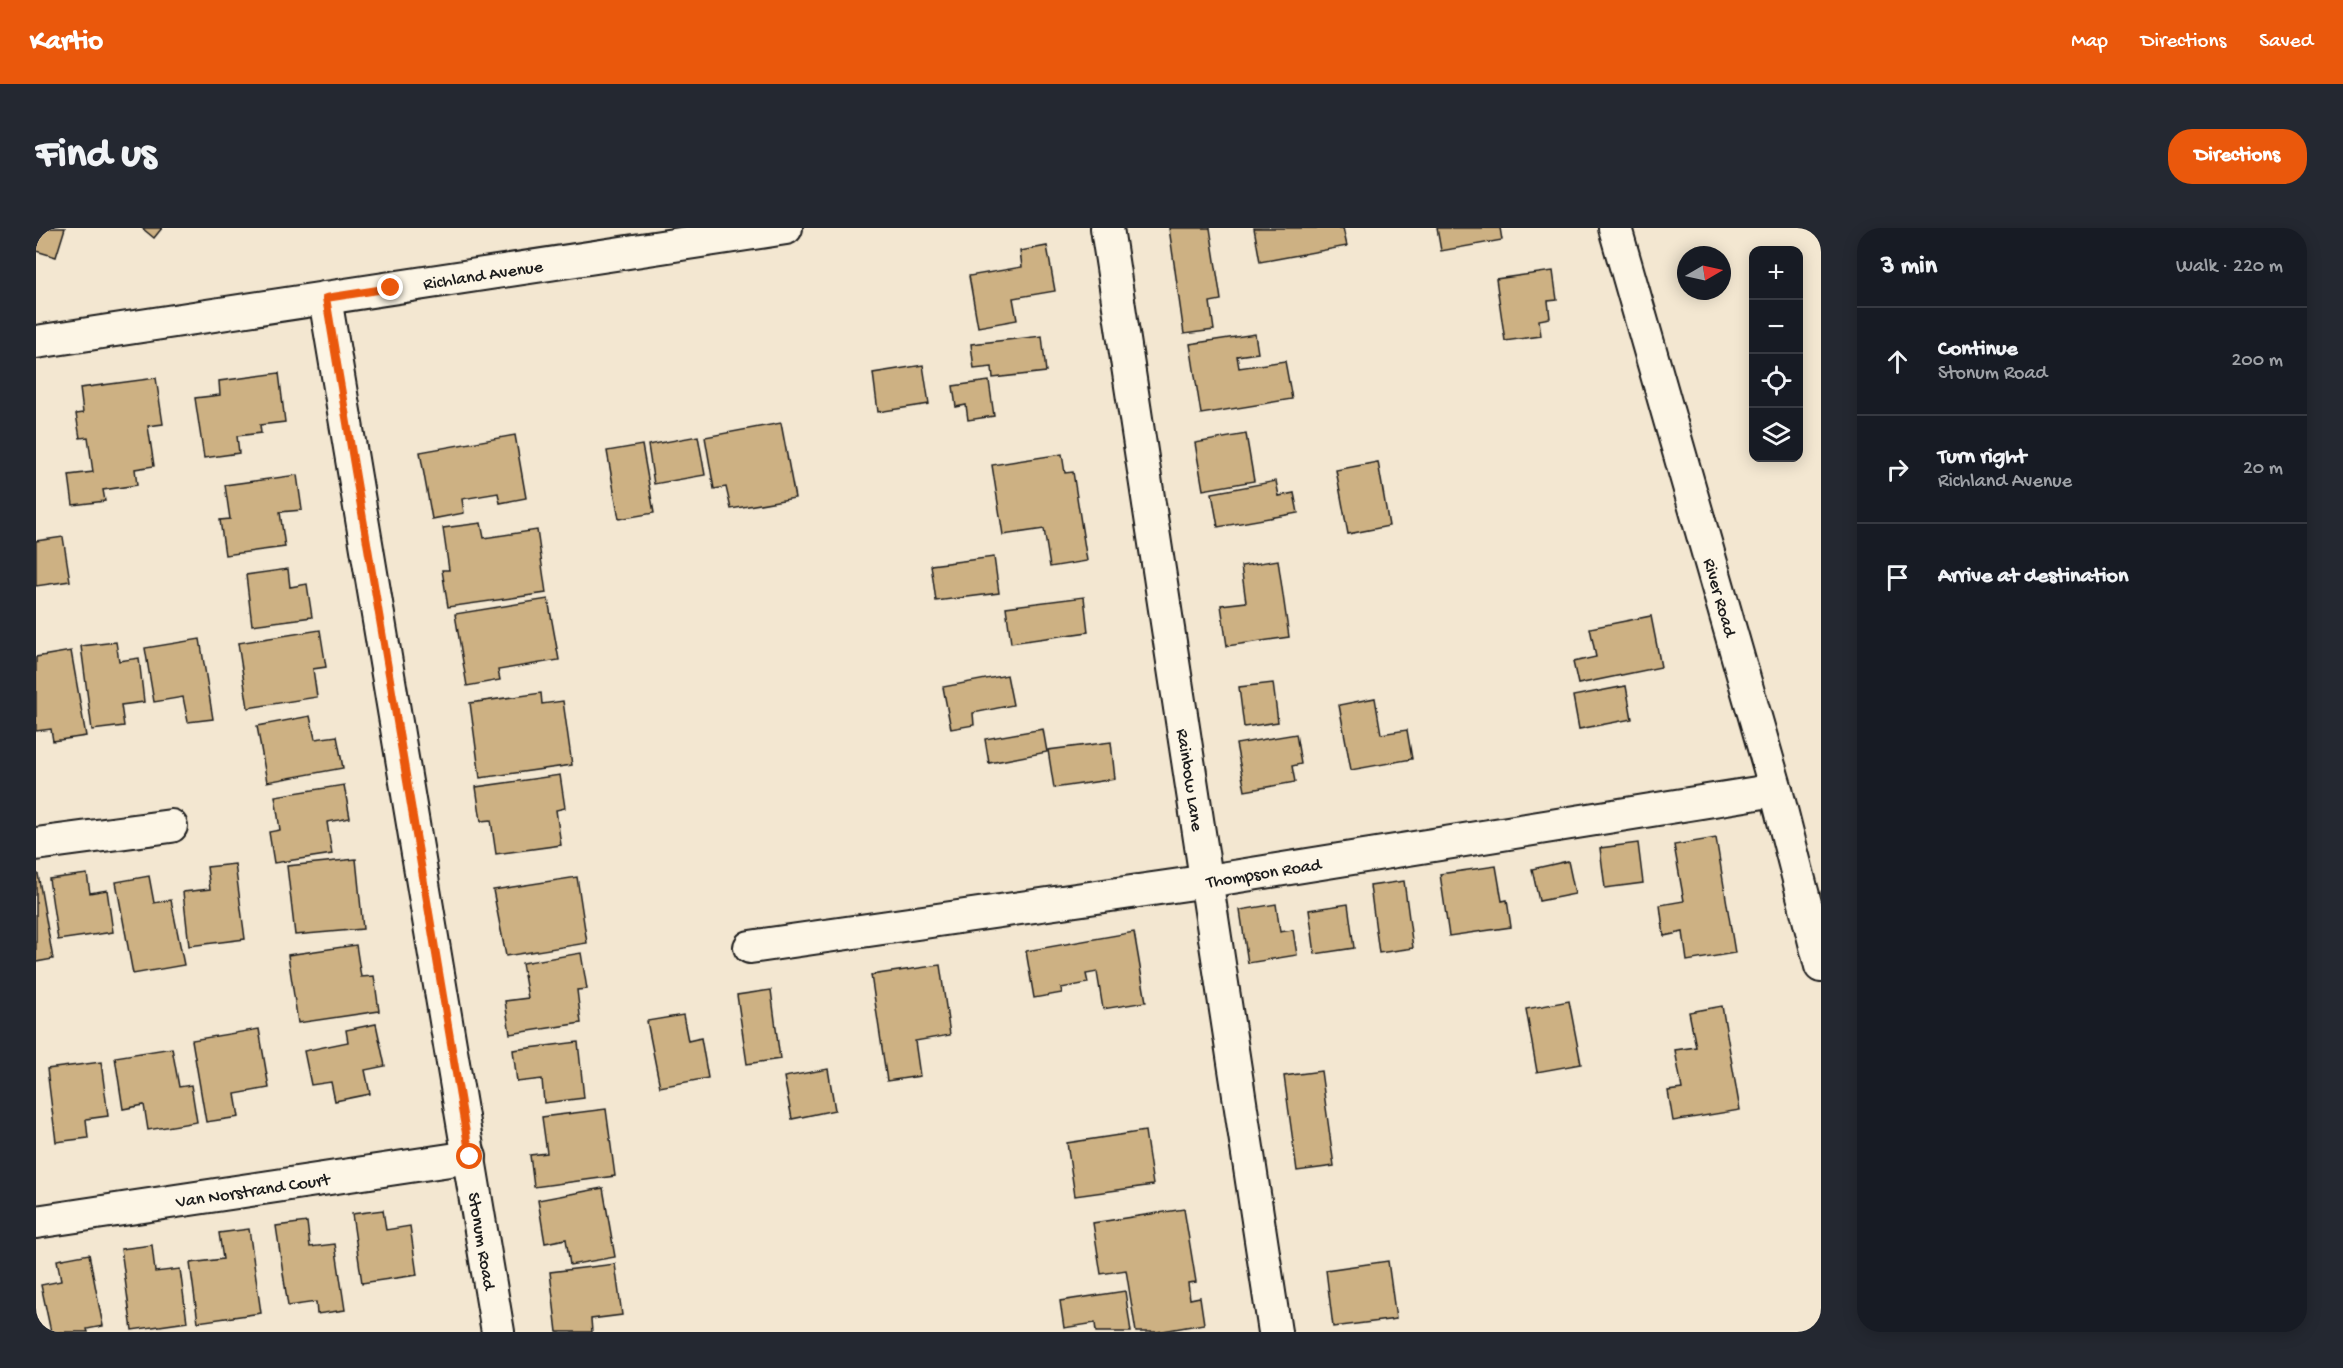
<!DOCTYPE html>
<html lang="en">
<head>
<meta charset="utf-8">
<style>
	body { margin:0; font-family:"Gochi Hand",sans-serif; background:#242831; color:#f1f3f6 }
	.controls { position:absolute; right:18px; top:18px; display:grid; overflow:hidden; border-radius:12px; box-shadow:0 3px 15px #0003 }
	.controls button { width:54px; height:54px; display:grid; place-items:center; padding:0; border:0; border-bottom:2px solid #363941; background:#171b24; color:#f1f3f6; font:30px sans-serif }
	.compass { position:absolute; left:1641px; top:18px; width:54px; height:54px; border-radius:50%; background:#171b24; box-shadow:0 3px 15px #0003; rotate:81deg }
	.stop { position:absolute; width:18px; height:18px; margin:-14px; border:4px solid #ea580c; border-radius:50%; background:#fff }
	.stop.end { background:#ea580c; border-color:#fff; box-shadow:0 2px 6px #0008 }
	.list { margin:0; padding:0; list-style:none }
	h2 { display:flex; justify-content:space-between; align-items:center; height:78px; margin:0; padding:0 24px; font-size:26px }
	h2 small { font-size:20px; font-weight:400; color:#9ea1a6 }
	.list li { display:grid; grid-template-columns:39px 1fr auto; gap:18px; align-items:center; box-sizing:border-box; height:108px; padding:0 24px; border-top:2px solid #363941 }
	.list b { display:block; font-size:22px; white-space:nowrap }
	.list p { margin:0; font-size:20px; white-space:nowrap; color:#9ea1a6 }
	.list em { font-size:20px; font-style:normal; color:#9ea1a6 }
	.icon { flex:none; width:33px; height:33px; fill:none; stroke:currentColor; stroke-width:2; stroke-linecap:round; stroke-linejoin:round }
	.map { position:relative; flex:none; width:1785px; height:1104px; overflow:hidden; border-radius:24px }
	header { display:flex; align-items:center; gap:36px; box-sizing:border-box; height:84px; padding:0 30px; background:#ea580c; color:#fff }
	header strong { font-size:28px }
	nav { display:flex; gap:33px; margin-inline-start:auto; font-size:21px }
	.intro { display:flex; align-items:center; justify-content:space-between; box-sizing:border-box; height:144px; padding:0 36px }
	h1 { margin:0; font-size:42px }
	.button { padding:15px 27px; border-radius:24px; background:#ea580c; color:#fff; font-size:21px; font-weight:700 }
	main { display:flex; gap:36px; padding:0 36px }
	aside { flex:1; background:#171b24; border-radius:24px; box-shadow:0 3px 15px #0003 }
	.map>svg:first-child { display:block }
</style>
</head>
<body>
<header>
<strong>Kartio</strong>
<nav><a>Map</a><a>Directions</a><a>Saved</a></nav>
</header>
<div class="intro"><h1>Find us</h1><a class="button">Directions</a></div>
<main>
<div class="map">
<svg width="1785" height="1104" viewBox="0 0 1785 1104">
	<rect width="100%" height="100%" fill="#f3e7d1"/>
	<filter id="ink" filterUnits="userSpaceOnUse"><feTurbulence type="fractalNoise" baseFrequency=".0167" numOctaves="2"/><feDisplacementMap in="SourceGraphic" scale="12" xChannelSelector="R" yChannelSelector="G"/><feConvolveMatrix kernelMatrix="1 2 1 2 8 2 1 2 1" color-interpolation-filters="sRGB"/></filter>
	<g filter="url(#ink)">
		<g fill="#cdb183" stroke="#1c1c1c" stroke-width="1.5">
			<polygon points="0,0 29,0 20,29 0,23"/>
			<polygon points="106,0 126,0 118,10"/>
			<polygon points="1133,0 1174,0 1185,72 1174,74 1178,102 1148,106"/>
			<polygon points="1218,0 1307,0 1311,18 1224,34"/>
			<polygon points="1401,0 1464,0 1466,12 1405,23"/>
			<polygon points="1011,18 1019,63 977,70 981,92 942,99 933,48 986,39 984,23"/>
			<polygon points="1517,43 1521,72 1512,73 1514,90 1503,92 1505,108 1469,113 1460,51"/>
			<polygon points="1219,106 1222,125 1201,128 1203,140 1249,133 1256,171 1165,186 1154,116"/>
			<polygon points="1006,108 1010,144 957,150 956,139 938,141 935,116"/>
			<polygon points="887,137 893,176 842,184 837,145"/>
			<polygon points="243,145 249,194 224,197 225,205 201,208 203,225 168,230 159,170 184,167 183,153"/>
			<polygon points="120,150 127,196 112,198 118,238 99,241 101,257 67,262 69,273 37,277 33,247 57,244 52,209 44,210 40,186 47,185 44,160"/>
			<polygon points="953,153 958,188 932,192 930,177 920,179 917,158"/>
			<polygon points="745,195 759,270 695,281 690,259 678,261 669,209"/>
			<polygon points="1210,206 1218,253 1167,262 1159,215"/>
			<polygon points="479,207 490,270 464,275 462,265 426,271 428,285 396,291 384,224"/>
			<polygon points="662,208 669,247 618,256 612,217"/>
			<polygon points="606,217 618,285 583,291 571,223"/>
			<polygon points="1026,226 1029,245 1037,244 1051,333 1014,339 1008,301 967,307 956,237"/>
			<polygon points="1342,234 1353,298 1312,306 1300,242"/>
			<polygon points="261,247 266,282 244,284 249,319 189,327 184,292 194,291 189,257"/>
			<polygon points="1240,253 1243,268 1258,265 1262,285 1182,299 1176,265"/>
			<polygon points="445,295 448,310 501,302 510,365 412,379 406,342 413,342 407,300"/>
			<polygon points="27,309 34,353 0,358 0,313"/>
			<polygon points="958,329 963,365 900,373 895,337"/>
			<polygon points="1242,332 1253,409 1191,418 1185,377 1210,374 1205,338"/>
			<polygon points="252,341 254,359 271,356 276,389 216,397 210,347"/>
			<polygon points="1048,369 1052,404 975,415 970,379"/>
			<polygon points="512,371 523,432 462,442 464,452 431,458 419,386"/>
			<polygon points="1615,388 1625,439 1542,456 1537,434 1560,429 1554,400"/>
			<polygon points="284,402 290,439 277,441 281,469 212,480 202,415"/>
			<polygon points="164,411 177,491 152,494 147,469 118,474 109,420"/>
			<polygon points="80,414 83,433 103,430 108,474 85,477 88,498 56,502 45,418"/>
			<polygon points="35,423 50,508 17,513 15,501 0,503 0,429"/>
			<polygon points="971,447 977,477 937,485 938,497 915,501 907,459"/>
			<polygon points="1237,455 1242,494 1208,499 1203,459"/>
			<polygon points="1590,458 1596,491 1543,501 1537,468"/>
			<polygon points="505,465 506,476 527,473 536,537 444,550 434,475"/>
			<polygon points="1339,470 1345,506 1371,502 1376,531 1315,542 1303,477"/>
			<polygon points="274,488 279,511 301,508 307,540 231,554 221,498"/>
			<polygon points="1007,501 1011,524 953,535 949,511"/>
			<polygon points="1260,506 1265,536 1256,538 1259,554 1209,563 1200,516"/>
			<polygon points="1075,514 1079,551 1018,560 1012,522"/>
			<polygon points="524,547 529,580 520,582 525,617 460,626 455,592 445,593 440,559"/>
			<polygon points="308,557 314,590 291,594 296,626 238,635 233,604 244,602 239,568"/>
			<polygon points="1680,610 1699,725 1651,733 1647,704 1628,708 1624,677 1648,673 1638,617"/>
			<polygon points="1602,615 1607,655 1569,660 1564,620"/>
			<polygon points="320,631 327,701 259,707 251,638"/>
			<polygon points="1532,633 1539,666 1503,673 1496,641"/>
			<polygon points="199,636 209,711 153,718 147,664 174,661 171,639"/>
			<polygon points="1460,638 1466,673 1471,672 1475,699 1413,708 1404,646"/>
			<polygon points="0,646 2,646 17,731 0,734"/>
			<polygon points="51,646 54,665 71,662 77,704 22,712 13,651"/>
			<polygon points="113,648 118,675 135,672 148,737 97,746 80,654"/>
			<polygon points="541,649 551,715 470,728 457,662"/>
			<polygon points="1368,653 1377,720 1343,725 1334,658"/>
			<polygon points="1240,676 1244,704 1257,702 1261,727 1212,735 1204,682"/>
			<polygon points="1312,676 1318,720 1279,726 1273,682"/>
			<polygon points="1098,704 1110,774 1067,781 1061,744 1050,746 1052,755 1025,760 1026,765 998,770 990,723"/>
			<polygon points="320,717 325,749 338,748 343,783 262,795 252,727"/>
			<polygon points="545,725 551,761 541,762 545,795 474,806 469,773 492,770 486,735"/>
			<polygon points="904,737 914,807 879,813 884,848 851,853 835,747"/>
			<polygon points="735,762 744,831 711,836 701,767"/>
			<polygon points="1533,773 1545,836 1501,844 1490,781"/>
			<polygon points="1686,778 1704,882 1637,893 1632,863 1646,861 1639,822 1660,819 1653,784"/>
			<polygon points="647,787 652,813 665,810 672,850 624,859 611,793"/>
			<polygon points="340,796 349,838 329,842 334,866 299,873 295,854 275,857 268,823 312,814 310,802"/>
			<polygon points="223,801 233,860 199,866 203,889 170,894 156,812"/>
			<polygon points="542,814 548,870 508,875 506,851 481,854 477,822"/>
			<polygon points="136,820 143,859 155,857 161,894 112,902 108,877 87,881 79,829"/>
			<polygon points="65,834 72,888 50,891 52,910 20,914 11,841"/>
			<polygon points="792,841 799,882 756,891 748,849"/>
			<polygon points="1285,843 1298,938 1261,943 1248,848"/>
			<polygon points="570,881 579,948 498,959 494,927 511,925 506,889"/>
			<polygon points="1109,903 1117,957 1039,968 1031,915"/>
			<polygon points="567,960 579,1029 534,1037 530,1011 509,1015 502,972"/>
			<polygon points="1148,981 1160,1054 1152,1055 1154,1071 1164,1069 1168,1096 1121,1104 1100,1104 1090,1042 1065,1046 1057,995"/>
			<polygon points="347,982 350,1002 374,998 381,1047 326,1055 316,986"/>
			<polygon points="271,994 274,1019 299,1016 309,1082 281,1086 280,1074 252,1078 240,998"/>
			<polygon points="213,1001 225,1085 162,1094 154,1035 187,1031 183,1005"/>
			<polygon points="116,1017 119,1044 144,1041 151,1094 96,1102 85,1021"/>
			<polygon points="53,1026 67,1098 51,1101 52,1104 15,1104 5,1057 25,1053 21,1032"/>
			<polygon points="1352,1033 1360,1091 1297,1099 1290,1042"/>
			<polygon points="579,1036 586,1087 555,1091 556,1104 521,1104 514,1044"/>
			<polygon points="1089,1063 1095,1104 1060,1104 1059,1095 1028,1100 1024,1073"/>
		</g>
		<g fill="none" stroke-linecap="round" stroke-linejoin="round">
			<defs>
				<g id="street">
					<path id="s1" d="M1071,0L1239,1104"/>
					<path id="s2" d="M1579,0L1740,562L1785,738"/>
					<path id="s3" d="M289,70L462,1104"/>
					<path id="s4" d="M0,114L750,0"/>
					<polyline points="0,616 135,598"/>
					<path id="s5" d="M714,719L1172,653L1740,562"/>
					<path id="s6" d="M0,994L434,929"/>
				</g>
			</defs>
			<use href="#street" stroke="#1c1c1c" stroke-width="36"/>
			<use href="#street" stroke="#fcf5e5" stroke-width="32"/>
		</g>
	</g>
	<g fill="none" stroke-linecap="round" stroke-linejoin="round" filter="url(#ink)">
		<polyline stroke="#ea580c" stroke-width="8" points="355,60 290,70 434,929"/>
	</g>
	<g text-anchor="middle" stroke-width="6" stroke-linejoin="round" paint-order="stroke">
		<g font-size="18" fill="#1c1c1c" stroke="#fcf5e5">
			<text dy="6" stroke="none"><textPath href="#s4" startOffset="452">Richland Avenue</textPath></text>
			<text dy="6" stroke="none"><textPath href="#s2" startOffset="384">River Road</textPath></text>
			<text dy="6" stroke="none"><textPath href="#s1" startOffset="558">Rainbow Lane</textPath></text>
			<text dy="6" stroke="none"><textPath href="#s5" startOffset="519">Thompson Road</textPath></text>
			<text dy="6" stroke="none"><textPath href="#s6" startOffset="219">Van Norstrand Court</textPath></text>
			<text dy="6" stroke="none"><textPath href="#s3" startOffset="956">Stonum Road</textPath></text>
		</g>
	</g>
</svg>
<div class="controls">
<button>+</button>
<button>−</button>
<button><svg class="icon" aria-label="locate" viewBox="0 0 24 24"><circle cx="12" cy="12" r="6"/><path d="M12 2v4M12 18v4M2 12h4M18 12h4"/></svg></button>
<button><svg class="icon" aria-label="layers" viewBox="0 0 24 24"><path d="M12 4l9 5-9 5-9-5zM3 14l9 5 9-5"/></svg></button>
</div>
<svg class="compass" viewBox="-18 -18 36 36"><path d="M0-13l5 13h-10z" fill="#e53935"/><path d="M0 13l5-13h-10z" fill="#9ea1a6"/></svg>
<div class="stop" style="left:434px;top:929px"></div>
<div class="stop end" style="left:355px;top:60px"></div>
</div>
<aside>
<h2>3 min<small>Walk · 220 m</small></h2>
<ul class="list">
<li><svg class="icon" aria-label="ahead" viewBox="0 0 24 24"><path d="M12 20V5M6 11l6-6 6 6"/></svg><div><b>Continue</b><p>Stonum Road</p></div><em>200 m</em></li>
<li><svg class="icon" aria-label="right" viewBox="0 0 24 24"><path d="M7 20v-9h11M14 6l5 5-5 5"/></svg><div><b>Turn right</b><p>Richland Avenue</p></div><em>20 m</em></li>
<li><svg class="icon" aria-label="arrive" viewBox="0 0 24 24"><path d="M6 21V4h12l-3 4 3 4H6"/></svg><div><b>Arrive at destination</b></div></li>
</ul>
</aside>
</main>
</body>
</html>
